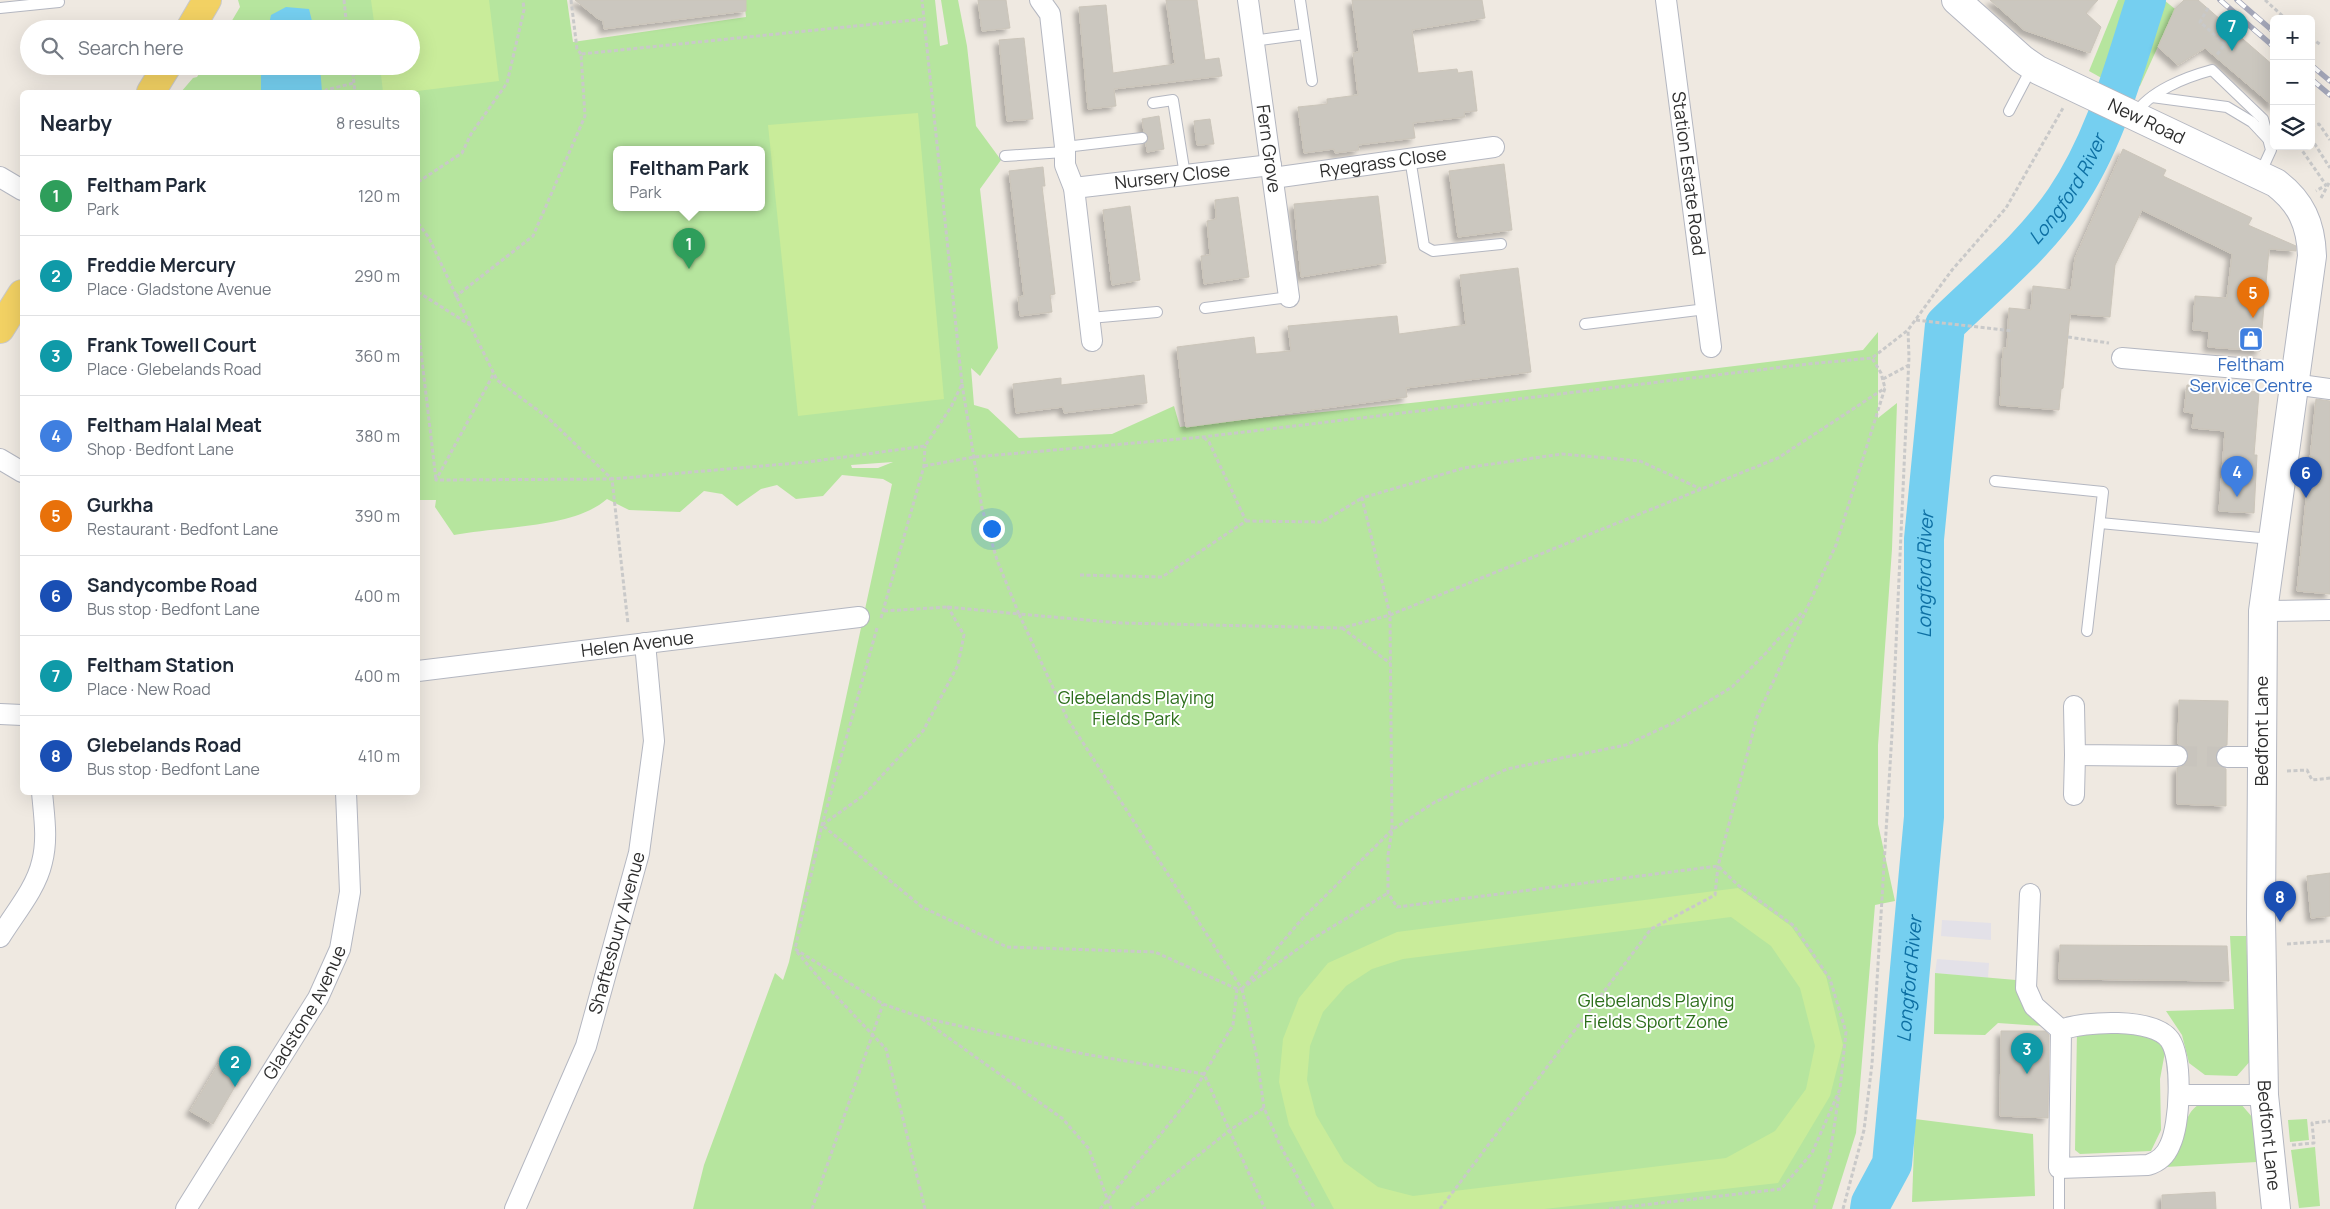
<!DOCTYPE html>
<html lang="en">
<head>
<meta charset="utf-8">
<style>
	body { margin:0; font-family:Manrope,sans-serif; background:#f2f2f3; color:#1f2937 }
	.controls { position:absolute; right:15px; top:15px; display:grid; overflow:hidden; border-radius:8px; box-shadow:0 5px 20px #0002 }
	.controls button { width:45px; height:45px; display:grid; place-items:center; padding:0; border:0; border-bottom:1px solid #e0e1e3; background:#fff; color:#1f2937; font:25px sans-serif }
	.you { position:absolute; left:991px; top:528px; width:18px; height:18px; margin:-12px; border:4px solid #fff; border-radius:50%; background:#1a73e8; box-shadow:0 0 0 8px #1a73e833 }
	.badge { display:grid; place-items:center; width:32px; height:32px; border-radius:50%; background:#4264fb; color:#fff; font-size:16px; font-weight:700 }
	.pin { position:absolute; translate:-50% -41px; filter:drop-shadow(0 1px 2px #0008) }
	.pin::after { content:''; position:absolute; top:26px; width:18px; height:15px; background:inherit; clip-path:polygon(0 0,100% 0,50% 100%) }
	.popup { position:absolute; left:613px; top:146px; width:152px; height:65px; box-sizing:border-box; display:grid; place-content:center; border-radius:8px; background:#fff; filter:drop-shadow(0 1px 4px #0005); font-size:16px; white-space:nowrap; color:#747a83 }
	.popup b { font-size:19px; color:#1f2937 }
	.popup::after { content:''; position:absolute; left:50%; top:100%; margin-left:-10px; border:10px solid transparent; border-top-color:#fff }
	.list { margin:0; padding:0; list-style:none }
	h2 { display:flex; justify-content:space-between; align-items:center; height:65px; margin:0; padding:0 20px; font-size:21px }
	h2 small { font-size:16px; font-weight:400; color:#747a83 }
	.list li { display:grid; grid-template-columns:32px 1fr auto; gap:15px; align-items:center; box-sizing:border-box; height:80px; padding:0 20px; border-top:1px solid #e0e1e3 }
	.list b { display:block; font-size:19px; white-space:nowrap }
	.list p { margin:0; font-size:16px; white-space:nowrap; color:#747a83 }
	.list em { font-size:16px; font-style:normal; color:#747a83 }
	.icon { flex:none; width:28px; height:28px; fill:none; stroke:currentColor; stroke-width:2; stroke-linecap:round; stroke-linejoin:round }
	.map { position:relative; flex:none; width:2330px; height:1209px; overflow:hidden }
	.search { position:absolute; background:#fff; box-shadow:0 5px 20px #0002; left:20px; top:20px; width:400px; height:55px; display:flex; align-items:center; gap:12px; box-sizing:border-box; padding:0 18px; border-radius:28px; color:#747a83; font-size:19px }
	.panel { position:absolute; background:#fff; box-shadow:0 5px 20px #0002; left:20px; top:90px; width:400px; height:705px; border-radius:8px }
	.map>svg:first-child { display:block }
</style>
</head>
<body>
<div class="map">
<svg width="2330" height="1209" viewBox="0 0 2330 1209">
	<defs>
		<filter id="shadow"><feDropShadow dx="-4.5" dy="4.5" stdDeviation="2.5" flood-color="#0004"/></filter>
	</defs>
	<rect width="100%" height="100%" fill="#efe9e1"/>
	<g fill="#e3e1e8">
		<polygon points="1942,920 1991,923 1991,940 1941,936"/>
		<polygon points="1937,959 1989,963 1988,978 1935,973"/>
	</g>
	<g fill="#b6e59e" fill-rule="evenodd">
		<path d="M238,0H567L573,42L746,17L744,0H935L940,46L948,44L941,0H958L967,46L976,126L1001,160L980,189L998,348L980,376L971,368L974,405L988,409L1019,438L1112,434L1174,406L1180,427C1260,417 1340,411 1420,402C1568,385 1716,369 1863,350L1878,332V418L1897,403L1892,549L1878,745V824L1895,901L1875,905L1856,1133L1832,1209H693L704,1165L775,973L783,980L789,962L892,484L883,479L842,475L823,496L796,499L777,485L761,489L737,506L722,494L704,491L680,512L629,510L607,499C573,529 499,526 454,535L435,507L436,500H418V92H181L193,78L197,77L204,66H411V29H227L240,7ZM616,150H762V208H616ZM893,462L878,468H852L851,465Z"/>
		<polygon points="2118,0 2164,0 2175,9 2140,86 2123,90 2089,71"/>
		<polygon points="2230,936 2246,936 2252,1059 2237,1076 2205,1075 2189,1063 2182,1035 2166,1011 2234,1009"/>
		<polygon points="1935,973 2016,980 2057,1027 1998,1023 1985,1035 1934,1034"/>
		<polygon points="2077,1030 2157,1035 2165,1052 2160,1079 2161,1130 2151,1151 2080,1154 2075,1150"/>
		<path d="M2201,1103H2240L2253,1118L2257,1162L2165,1167C2169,1159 2174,1151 2178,1143C2186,1127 2185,1112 2201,1103Z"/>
		<polygon points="1915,1119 2033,1134 2035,1196 1912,1202"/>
		<polygon points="2307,1119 2309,1140 2290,1142 2288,1120"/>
		<polygon points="2315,1147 2320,1206 2299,1208 2291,1150"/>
	</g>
	<g fill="#c9ec9a" fill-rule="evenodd">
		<polygon points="371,0 489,0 499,81 409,92 383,92 380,66 411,66 411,29 375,29"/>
		<polygon points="918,113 944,399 798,416 768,125"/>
		<path d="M1738,888L1791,926L1826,976L1843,1045L1830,1096L1778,1183L1544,1209H1334L1289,1125L1279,1082L1283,1039L1299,998L1328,963L1397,932ZM1731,917L1771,946L1800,988L1815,1046L1806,1089L1775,1131L1726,1158L1413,1196L1378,1187L1344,1162L1316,1115L1307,1080L1310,1046L1323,1012L1346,986L1372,969L1403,959Z"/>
	</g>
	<g fill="#75cff0">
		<polygon points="286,7 309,9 314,29 268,29 271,15"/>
		<polygon points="261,66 320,66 322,92 261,92"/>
	</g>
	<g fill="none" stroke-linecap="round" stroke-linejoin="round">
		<path stroke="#75cff0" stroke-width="40" id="s1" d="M1870,1209L1871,1203L1892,1164L1924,817V539L1945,325C1986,285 2033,247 2065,200C2106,140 2124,68 2146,0"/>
	</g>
	<g fill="#cbc7bf" stroke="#cbc5ba" filter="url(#shadow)">
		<polygon points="575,0 746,0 746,11 604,29 603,21 597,18"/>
		<polygon points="978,0 1006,0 1010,28 982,31"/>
		<polygon points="1166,0 1197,0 1205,60 1219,58 1222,76 1114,89 1116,106 1088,109 1079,7 1106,5 1113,73 1175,64"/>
		<polygon points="1352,0 1482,0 1485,18 1412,30 1418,73 1457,69 1458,73 1472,71 1477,111 1464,112 1465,117 1413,123 1415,138 1358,145 1359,150 1335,153 1334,149 1304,153 1298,107 1327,104 1327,99 1358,95 1353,53 1359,52"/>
		<polygon points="1990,0 2098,0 2086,13 2101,27 2090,53 2024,30"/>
		<polygon points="2184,0 2198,0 2274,66 2274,107 2205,48 2178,65 2158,47 2175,9"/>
		<polygon points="1024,38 1033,119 1007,121 999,40"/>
		<polygon points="1159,116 1164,149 1147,152 1146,143 1149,137 1144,132 1142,119"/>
		<polygon points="1210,119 1214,144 1197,145 1194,121"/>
		<polygon points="2123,149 2166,170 2163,176 2252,218 2248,225 2296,246 2296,251 2269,249 2260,351 2208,347 2209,331 2193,330 2195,296 2227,298 2232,254 2142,210 2115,265 2110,317 2070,314 2063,388 2061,389 2059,410 2000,405 2003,348 2007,348 2009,308 2031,310 2033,286 2071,290 2075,258"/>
		<polygon points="1504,164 1512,230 1458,237 1449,171"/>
		<polygon points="1043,167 1045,186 1042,186 1055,294 1050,295 1052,312 1020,316 1018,297 1024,296 1009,171"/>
		<polygon points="1378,196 1386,263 1301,277 1294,204"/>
		<polygon points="1238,197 1249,277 1204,284 1201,256 1210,255 1207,221 1216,219 1215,200"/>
		<polygon points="1130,206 1140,280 1112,285 1103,210"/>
		<polygon points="1518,268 1531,372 1406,388 1407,397 1186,427 1177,347 1254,337 1256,354 1291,351 1288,326 1397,316 1399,334 1466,325 1460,275"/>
		<polygon points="1144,375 1147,403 1064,413 1063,407 1016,413 1013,384 1061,378 1061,385"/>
		<polygon points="2187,385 2259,392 2254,455 2257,455 2254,513 2219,511 2225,431 2192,428 2194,413 2184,412"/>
		<polygon points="2316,399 2330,401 2330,594 2297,591"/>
		<polygon points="2179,700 2228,701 2227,745 2221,747 2215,757 2217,763 2226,769 2226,806 2177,804 2177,768 2183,766 2189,757 2187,750 2178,744"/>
		<polygon points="2330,873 2330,916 2311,918 2307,876"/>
		<polygon points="2060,945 2227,946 2229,981 2059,979"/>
		<polygon points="2001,1031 2045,1031 2049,1035 2048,1118 2000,1116"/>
		<polygon points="225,1053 247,1066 213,1124 190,1111"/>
		<polygon points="2215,1192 2216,1209 2162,1209 2162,1195"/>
	</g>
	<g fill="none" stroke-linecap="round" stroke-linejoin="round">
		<polyline stroke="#c8c4bd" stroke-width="20" stroke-dasharray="20 10" stroke-linecap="butt" points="2177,756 2227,757"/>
		<defs>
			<g id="service">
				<polyline points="1300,0 1312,81"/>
				<polyline points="0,8 59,2"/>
				<polyline points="1252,41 1305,34"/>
				<polyline points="2152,97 2227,107 2252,122 2267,138"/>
				<polyline points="1153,103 1173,100 1185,175"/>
				<polyline points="2009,111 2032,67"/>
				<path d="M2135,114C2150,91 2186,77 2212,70L2263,119L2271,150L2260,174"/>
				<polyline points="1065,147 1142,138"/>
				<polyline points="1005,156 1064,152"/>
				<polyline points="1410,158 1424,246 1433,251 1501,244"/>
				<polyline points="1205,308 1289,297"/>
				<polyline points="1090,318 1157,312"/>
				<polyline points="1585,324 1706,309"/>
				<polyline points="1995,481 2103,492 2087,631"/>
				<polyline points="2100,523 2271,539"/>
				<polyline points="2059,1209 2059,1168"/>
			</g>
			<g id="minor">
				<polyline points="1040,0 1050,14 1065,147 1065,165 1074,188 1092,341"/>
				<path id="s2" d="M1248,0L1289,297"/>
				<path id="s3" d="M1666,0L1711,347"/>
				<polyline points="0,177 22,190"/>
				<path id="s4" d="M1273,178L1494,147"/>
				<path id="s5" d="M1074,188L1271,165"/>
				<polyline points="2122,358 2295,373"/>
				<polyline points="2293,384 2330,389"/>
				<polyline points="0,459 22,472"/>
				<polyline points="2263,611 2330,610"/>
				<path id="s6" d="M418,671L859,617"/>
				<polyline points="2074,706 2075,755 2177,756"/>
				<polyline points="0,714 22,715"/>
				<polyline points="2227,757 2261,757"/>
				<polyline points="2074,795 2075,755"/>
				<path d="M2030,894L2026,988L2034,1006L2061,1030L2059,1168L2148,1165C2158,1162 2166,1155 2170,1145C2180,1124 2183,1060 2170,1040C2154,1017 2084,1021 2061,1030"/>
				<path d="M0,937C14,914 36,889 42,862C48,839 44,816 42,792"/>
				<polyline points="2179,1095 2264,1095"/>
				<path id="s7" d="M186,1209L318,998L340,949L350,892L346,792"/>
				<path id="s8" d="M515,1209L586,1046L639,853L654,741L645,643"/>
			</g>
			<g id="secondary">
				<path id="s9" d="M1956,0L2022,59L2038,70L2276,183C2301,202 2311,224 2312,256L2263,611L2261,918L2264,1095L2276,1209"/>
			</g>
			<g id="primary">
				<polyline points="190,29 207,0"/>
				<polyline points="151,92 167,66"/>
				<polyline points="0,329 22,294"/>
			</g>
		</defs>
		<use href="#service" stroke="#b4b7c1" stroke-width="12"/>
		<use href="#minor" stroke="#b4b7c1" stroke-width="22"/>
		<use href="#secondary" stroke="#b4b7c1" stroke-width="30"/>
		<use href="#primary" stroke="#c9c9c9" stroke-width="30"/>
		<g stroke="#c9c9c9" stroke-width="3" stroke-dasharray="4 2.5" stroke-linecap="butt">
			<polyline points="344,0 347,29"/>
			<polyline points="571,0 577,49 581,54"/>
			<polyline points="2265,0 2286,19"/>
			<polyline points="2208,8 2200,22 2225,44 2216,56"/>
			<polyline points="2311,38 2321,45"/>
			<polyline points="352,66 355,92"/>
			<polyline points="327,92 326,90 354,83"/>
			<polyline points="2311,126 2319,124 2330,140"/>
			<polyline points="2311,138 2330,168"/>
			<polyline points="2299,146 2326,185 2316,191"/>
			<polyline points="418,182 462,153 471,134 507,83 524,10 523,0"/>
			<polyline points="2321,198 2330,181"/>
			<polyline points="418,223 429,238 470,325"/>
			<polyline points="418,292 470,325 497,380 547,417 612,479 808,462 925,446 951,407 962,384 922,0"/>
			<polyline points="455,297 533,236 585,116 581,54 924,19"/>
			<polyline points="1916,320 2013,331"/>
			<polyline points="418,326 436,480"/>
			<polyline points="2068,337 2109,343"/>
			<polyline points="493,375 436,480 612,479 628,624"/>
			<polyline points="1883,379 1909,365"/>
			<polyline points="962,384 982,508 997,560 1019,614 1121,623 1342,628 1390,615 1778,458 1885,388"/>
			<polyline points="924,466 974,457 1203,437 1808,364 1872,358 1908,330 1952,270 2006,208 2063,108"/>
			<polyline points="1246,521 1322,522 1362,498"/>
			<polyline points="1080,575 1162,577 1246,521 1209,442 1203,437"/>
			<polygon points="948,607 1019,614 1067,718 1242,989 1237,989 1155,952 1007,947 922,907 822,825 864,795 923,731 958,665 964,635"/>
			<polyline points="884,611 948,607"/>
			<polyline points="881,618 924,466 925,446"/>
			<polyline points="877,628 822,825 795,949 883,1004 920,1017 1084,1054 1204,1074 1265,1209"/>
			<polyline points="1342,628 1390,663"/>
			<polyline points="2287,771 2307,770 2312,780 2330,778"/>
			<polyline points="2287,944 2330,941"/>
			<polyline points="797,952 819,978 886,1049 925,1209"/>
			<polyline points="1247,985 1309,941 1388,893"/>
			<polyline points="1242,989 1302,919 1392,830 1435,802 1507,769 1626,745 1673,723 1732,687 1766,653 1802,612"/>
			<polyline points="1242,989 1257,1058 1264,1108 1280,1145 1315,1209"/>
			<polyline points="922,1019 1063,1119 1089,1149 1111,1209"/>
			<polyline points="2292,1145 2314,1143 2312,1123 2330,1121"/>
			<polyline points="812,1209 883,1004"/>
			<polyline points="1100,1209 1190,1098 1233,1025 1237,989"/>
			<polyline points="1131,1209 1230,1130 1264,1108"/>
			<polyline points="1440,1209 1651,929 1715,895 1718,866 1757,717 1836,545 1885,388 1881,373 1872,358"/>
			<polyline points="1609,1209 1781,1189 1812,1153 1840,1089 1846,1032 1830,979 1794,926 1738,885 1718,866 1397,907 1388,893 1388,855 1392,830 1390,615 1362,498 1464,468 1562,454 1640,461 1701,489"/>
			<polyline points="1814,1209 1830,1154 1839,1094"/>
			<polyline points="1843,1209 1864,1130 1872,1064 1892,733 1909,357 1908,330"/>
		</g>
		<use href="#service" stroke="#fff" stroke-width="10"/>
		<use href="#minor" stroke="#fff" stroke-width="20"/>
		<use href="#secondary" stroke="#fff" stroke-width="28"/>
		<use href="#primary" stroke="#f2d163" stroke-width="28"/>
		<defs>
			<g id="rail">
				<polyline points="2220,0 2274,47"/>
				<polyline points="2237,0 2274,32"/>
				<polyline points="2311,65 2330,81"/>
				<polyline points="2311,79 2330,95"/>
			</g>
		</defs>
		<use href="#rail" stroke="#a3a6b8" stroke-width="5.5"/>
		<use href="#rail" stroke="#fff" stroke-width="4" stroke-dasharray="11" stroke-linecap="butt"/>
	</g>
	<defs>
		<symbol id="shop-square" viewBox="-11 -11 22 22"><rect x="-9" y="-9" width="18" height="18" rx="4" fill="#3f7fe0" stroke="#fff"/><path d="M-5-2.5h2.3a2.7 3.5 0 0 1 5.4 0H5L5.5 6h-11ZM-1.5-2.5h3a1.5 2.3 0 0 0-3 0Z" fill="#fff"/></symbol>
	</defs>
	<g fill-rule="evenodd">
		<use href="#shop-square" x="2237" y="325" width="28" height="28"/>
	</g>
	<g text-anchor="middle" stroke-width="4" stroke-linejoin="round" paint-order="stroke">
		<g font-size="18" fill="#2e2e2e" stroke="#fff">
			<text dy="6" stroke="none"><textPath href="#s9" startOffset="228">New Road</textPath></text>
			<text dy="6" stroke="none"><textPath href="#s2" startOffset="150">Fern Grove</textPath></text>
			<text dy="6" stroke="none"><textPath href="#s4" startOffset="111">Ryegrass Close</textPath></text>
			<text dy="6" stroke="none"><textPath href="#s3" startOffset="175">Station Estate Road</textPath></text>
			<text dy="6" stroke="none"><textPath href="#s5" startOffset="99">Nursery Close</textPath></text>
			<text dy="6" stroke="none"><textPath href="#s6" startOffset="221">Helen Avenue</textPath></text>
			<text transform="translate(2262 731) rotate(-90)" y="6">Bedfont Lane</text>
			<text dy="6" stroke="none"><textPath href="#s8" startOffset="295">Shaftesbury Avenue</textPath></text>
			<text dy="6" stroke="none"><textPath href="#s7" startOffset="230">Gladstone Avenue</textPath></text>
			<text dy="6" stroke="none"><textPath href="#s9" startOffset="1339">Bedfont Lane</textPath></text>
		</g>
		<g font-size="18" fill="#366cbe" stroke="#fff">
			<text x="2251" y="371">Feltham<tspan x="2251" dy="21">Service Centre</tspan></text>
		</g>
		<g font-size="18" fill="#2c6e1b" stroke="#fff">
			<text x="1136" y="704">Glebelands Playing<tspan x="1136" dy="21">Fields Park</tspan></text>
			<text x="1656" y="1007">Glebelands Playing<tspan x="1656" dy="21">Fields Sport Zone</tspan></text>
		</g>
		<g font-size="19" font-style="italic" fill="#0d6fa3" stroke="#fff">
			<text dy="7" stroke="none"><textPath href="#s1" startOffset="1076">Longford River</textPath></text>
			<text dy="7" stroke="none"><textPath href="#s1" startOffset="641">Longford River</textPath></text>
			<text dy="7" stroke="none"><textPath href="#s1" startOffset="236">Longford River</textPath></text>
		</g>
	</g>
</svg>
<div class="controls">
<button>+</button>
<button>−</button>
<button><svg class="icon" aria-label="layers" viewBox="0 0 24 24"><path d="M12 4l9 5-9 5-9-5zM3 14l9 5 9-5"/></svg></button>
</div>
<div class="you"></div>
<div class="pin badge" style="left:689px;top:269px;background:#2e9e5b">1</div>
<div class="popup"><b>Feltham Park</b>Park</div>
<div class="pin badge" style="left:235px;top:1087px;background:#0f9aa8">2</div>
<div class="pin badge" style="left:2027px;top:1074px;background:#0f9aa8">3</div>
<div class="pin badge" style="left:2237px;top:497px;background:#3f7fe0">4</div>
<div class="pin badge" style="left:2253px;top:318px;background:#e8710a">5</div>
<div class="pin badge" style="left:2306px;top:498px;background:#1a4fb4">6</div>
<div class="pin badge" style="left:2232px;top:51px;background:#0f9aa8">7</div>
<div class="pin badge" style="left:2280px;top:922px;background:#1a4fb4">8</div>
<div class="search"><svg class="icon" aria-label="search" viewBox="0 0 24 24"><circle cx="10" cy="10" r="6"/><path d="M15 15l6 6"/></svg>Search here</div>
<section class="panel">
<h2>Nearby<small>8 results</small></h2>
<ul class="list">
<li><span class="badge" style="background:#2e9e5b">1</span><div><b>Feltham Park</b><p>Park</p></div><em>120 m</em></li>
<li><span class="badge" style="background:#0f9aa8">2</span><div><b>Freddie Mercury</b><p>Place · Gladstone Avenue</p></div><em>290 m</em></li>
<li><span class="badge" style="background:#0f9aa8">3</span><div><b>Frank Towell Court</b><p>Place · Glebelands Road</p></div><em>360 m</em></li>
<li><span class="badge" style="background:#3f7fe0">4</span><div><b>Feltham Halal Meat</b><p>Shop · Bedfont Lane</p></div><em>380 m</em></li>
<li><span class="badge" style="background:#e8710a">5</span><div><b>Gurkha</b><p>Restaurant · Bedfont Lane</p></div><em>390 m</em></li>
<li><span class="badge" style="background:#1a4fb4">6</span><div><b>Sandycombe Road</b><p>Bus stop · Bedfont Lane</p></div><em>400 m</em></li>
<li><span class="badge" style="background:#0f9aa8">7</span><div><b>Feltham Station</b><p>Place · New Road</p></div><em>400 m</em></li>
<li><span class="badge" style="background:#1a4fb4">8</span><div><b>Glebelands Road</b><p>Bus stop · Bedfont Lane</p></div><em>410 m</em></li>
</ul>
</section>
</div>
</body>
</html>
